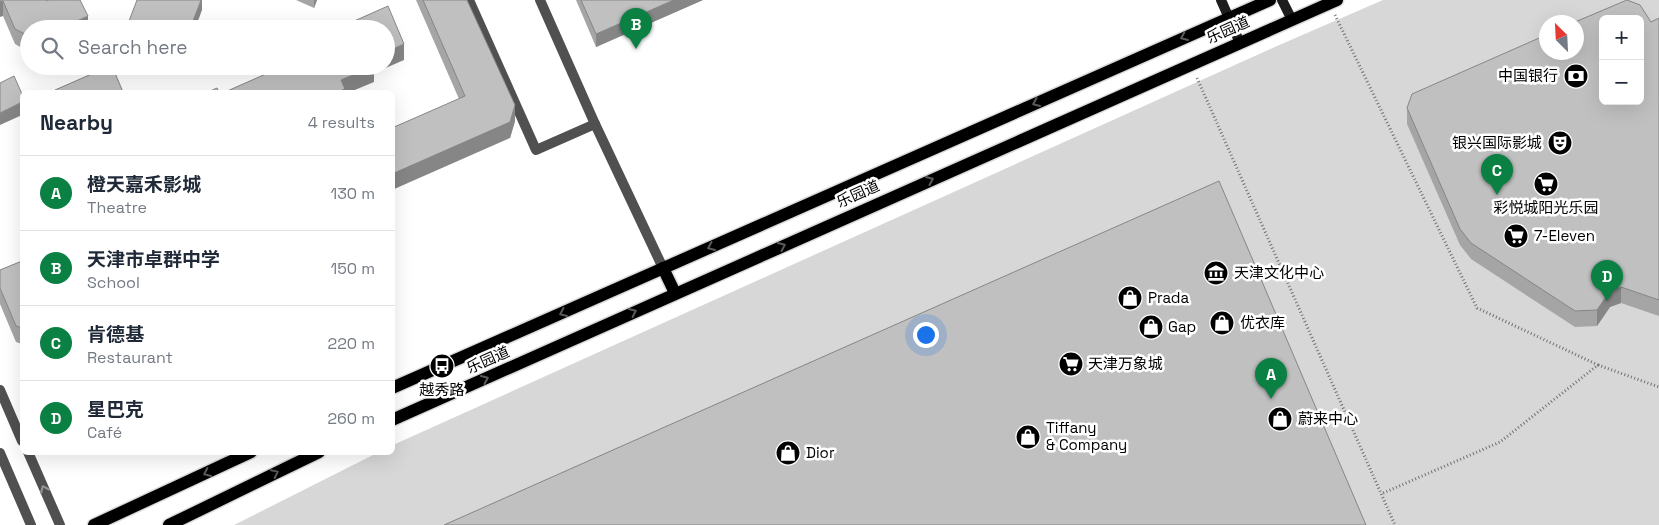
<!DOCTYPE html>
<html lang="en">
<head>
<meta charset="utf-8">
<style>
	body { margin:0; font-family:"Space Grotesk","Noto Sans SC",sans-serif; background:#f6f6f7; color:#1f2937 }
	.controls { position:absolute; right:15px; top:15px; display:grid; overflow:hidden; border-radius:8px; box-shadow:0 5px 20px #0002 }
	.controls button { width:45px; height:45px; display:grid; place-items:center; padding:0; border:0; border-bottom:1px solid #e0e1e3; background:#fff; color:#1f2937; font:25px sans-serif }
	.compass { position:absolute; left:1539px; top:15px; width:45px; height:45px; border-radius:50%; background:#fff; box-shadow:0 5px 20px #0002; rotate:336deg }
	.you { position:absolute; left:925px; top:334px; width:18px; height:18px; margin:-12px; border:4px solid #fff; border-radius:50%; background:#1a73e8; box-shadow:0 0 0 8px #1a73e833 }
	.badge { display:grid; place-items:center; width:32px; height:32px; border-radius:50%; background:#0b8043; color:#fff; font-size:16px; font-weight:700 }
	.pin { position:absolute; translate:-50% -41px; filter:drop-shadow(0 1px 2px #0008) }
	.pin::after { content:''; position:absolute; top:26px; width:18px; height:15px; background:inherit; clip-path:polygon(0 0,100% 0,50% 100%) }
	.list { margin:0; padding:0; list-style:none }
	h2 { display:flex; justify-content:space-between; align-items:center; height:65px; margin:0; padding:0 20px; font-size:21px }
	h2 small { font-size:16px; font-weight:400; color:#747a83 }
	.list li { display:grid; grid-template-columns:32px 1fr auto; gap:15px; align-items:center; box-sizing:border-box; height:75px; padding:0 20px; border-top:1px solid #e0e1e3 }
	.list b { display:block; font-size:19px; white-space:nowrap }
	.list p { margin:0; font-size:16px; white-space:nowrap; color:#747a83 }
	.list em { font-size:16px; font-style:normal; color:#747a83 }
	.icon { flex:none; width:28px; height:28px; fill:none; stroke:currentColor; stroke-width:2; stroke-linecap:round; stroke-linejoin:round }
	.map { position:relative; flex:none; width:1659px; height:525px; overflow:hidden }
	.search { position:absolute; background:#fff; box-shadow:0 5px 20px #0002; left:20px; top:20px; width:375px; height:55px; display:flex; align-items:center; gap:12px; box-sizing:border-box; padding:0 18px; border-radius:28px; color:#747a83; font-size:19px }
	.panel { position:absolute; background:#fff; box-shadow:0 5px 20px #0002; left:20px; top:90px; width:375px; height:365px; border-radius:8px }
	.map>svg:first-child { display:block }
</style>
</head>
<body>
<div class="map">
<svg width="1659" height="525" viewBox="0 0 1659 525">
	<rect width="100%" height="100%" fill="#fff"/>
	<path fill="#d7d7d7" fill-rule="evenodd" d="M1383,0H1659V525H234L377,453L392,452L393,445L1277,46ZM1603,19H1640V101H1603ZM1546,22H1576V52H1546Z"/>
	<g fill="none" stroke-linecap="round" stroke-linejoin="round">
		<defs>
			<g id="primary">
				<polyline points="663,268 675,293"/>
				<polyline points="392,388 1270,0"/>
				<polyline points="392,420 1337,0"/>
				<polyline points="94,525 251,452"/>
				<polyline points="169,525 319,452"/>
			</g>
		</defs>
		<use href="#primary" stroke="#dbdbdb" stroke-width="15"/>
		<g stroke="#727272" stroke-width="3" stroke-dasharray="1 2.5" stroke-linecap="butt">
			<polyline points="1335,15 1477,308 1598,365 1500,442 1381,494"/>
			<polyline points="1197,78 1395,525"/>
			<polyline points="1598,365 1659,387"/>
		</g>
		<g stroke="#505050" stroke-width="10">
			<polyline points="469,0 536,150 595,124"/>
			<polyline points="540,0 595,124 663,268"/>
		</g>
		<g stroke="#505050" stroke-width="10">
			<polyline points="0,390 22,441"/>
			<polyline points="28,452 60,525"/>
			<polyline points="0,453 31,525"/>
		</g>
		<g stroke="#1d1d1d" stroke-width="10">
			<polyline points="1221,0 1240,43"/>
			<polyline points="1282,0 1292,20"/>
		</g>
		<use href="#primary" stroke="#000" stroke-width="12"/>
	</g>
	<g fill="#a5a5a5">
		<polygon points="0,0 47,1 88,29 29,29 29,52 15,44 3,16"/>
		<polygon points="296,0 317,0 314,8"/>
		<polygon points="416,0 467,0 515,121 510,138 459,99"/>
		<polygon points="576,0 703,0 596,47"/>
		<polygon points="1659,18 1659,316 1621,303 1610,307 1597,326 1575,327 1471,259 1460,245 1407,124 1407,108 1651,22"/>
		<polygon points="22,261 22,344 16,342 0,304 0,270"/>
	</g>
	<g fill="#868686">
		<polygon points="201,0 202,0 202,10 195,29 190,29"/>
		<polygon points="314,0 317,0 314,8"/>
		<polygon points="674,0 703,0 596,47 596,34"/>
		<polygon points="3,1 3,16 0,17 0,2"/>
		<polygon points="88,16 88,29 59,29"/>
		<polygon points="404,44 404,60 374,73 374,82 350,92 337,92 341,80 371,66 386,66 386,52"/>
		<polygon points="22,102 22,115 0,125 0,113"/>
		<polygon points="515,105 515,121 510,138 392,190 392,174"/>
		<polygon points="1621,287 1621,303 1610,307 1597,326 1597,310 1610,291"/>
	</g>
	<g fill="#c0c0c0" stroke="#868686" fill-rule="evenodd">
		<polygon points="0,0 46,0 47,1 49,0 80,0 88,16 59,29 29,29 29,36 15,29 3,1 0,2"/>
		<polygon points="137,0 201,0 190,29 126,29"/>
		<polygon points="423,0 467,0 515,105 510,122 392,174 392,128 465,96"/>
		<polygon points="581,0 674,0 596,34"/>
		<path d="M1627,0L1640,5L1651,22L1659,18V300L1621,287L1610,291L1597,310L1575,311L1471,243L1460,229L1407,108L1412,94L1546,35V52H1576V22H1575ZM1603,19H1640V101H1603Z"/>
		<polygon points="388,6 404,44 386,52 386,29 350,29 354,27 352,22"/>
		<polygon points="110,66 112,66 123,92 54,92 55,90"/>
		<polygon points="284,66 374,66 341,80 345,89 337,92 225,92"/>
		<polygon points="14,76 22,94 22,102 0,113 0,83"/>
		<polygon points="217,88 219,92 208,92"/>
		<polygon points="1219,181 1366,525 444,525"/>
		<polygon points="22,261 22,328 16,326 0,288 0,270"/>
	</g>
	<defs><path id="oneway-chevron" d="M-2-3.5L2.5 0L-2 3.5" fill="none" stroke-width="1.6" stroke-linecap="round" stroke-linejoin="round" transform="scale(1.25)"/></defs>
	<g stroke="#595959">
		<use href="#oneway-chevron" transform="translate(1184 37) rotate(156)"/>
		<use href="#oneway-chevron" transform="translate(1036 103) rotate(156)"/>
		<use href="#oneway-chevron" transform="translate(930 180) rotate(-24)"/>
		<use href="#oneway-chevron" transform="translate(782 246) rotate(-24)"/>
		<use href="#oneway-chevron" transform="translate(711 247) rotate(156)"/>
		<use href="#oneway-chevron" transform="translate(633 312) rotate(-25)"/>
		<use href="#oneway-chevron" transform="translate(563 313) rotate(156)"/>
		<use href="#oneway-chevron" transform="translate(485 379) rotate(-24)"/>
		<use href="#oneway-chevron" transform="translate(207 473) rotate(155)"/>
		<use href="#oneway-chevron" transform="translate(275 473) rotate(-26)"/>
	</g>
	<use stroke="#969696" href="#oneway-chevron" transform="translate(44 489) rotate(-114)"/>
	<defs>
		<symbol id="bank-disc" viewBox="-11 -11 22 22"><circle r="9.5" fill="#000" stroke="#fff"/><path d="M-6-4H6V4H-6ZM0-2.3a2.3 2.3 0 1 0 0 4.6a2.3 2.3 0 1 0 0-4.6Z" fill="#fff"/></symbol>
		<symbol id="theatre-disc" viewBox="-11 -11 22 22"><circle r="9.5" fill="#000" stroke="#fff"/><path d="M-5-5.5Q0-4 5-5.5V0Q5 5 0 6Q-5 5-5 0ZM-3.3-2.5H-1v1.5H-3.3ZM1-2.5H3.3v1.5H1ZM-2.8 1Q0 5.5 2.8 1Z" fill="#fff"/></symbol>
		<symbol id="supermarket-disc" viewBox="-11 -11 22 22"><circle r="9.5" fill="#000" stroke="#fff"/><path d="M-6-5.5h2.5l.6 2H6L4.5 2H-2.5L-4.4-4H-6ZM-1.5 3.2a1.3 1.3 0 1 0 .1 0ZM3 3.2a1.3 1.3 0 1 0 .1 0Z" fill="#fff"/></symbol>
		<symbol id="museum-disc" viewBox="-11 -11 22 22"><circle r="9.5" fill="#000" stroke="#fff"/><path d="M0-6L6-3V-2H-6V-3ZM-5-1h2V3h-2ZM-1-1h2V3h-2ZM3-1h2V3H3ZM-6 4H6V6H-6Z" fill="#fff"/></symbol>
		<symbol id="shop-disc" viewBox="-11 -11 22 22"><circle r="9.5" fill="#000" stroke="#fff"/><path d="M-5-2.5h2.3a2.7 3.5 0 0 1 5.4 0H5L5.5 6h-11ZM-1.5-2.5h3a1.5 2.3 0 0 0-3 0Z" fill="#fff"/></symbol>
		<symbol id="bus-disc" viewBox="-11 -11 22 22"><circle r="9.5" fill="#000" stroke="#fff"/><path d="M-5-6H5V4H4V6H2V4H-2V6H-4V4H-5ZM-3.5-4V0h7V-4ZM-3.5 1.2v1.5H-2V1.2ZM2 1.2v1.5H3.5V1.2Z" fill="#fff"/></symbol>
	</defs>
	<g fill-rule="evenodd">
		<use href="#bank-disc" x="1562" y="62" width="28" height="28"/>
		<use href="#theatre-disc" x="1546" y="129" width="28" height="28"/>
		<use href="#supermarket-disc" x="1532" y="170" width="28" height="28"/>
		<use href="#supermarket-disc" x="1502" y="222" width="28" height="28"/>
		<use href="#museum-disc" x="1202" y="259" width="28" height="28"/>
		<use href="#shop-disc" x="1116" y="284" width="28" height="28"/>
		<use href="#shop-disc" x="1208" y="309" width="28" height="28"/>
		<use href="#shop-disc" x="1137" y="313" width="28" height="28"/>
		<use href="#supermarket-disc" x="1057" y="350" width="28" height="28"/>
		<use href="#bus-disc" x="428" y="352" width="28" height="28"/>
		<use href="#shop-disc" x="1266" y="405" width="28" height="28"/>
		<use href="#shop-disc" x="1014" y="423" width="28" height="28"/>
		<use href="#shop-disc" x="774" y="439" width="28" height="28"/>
	</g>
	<g text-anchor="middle" stroke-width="5" stroke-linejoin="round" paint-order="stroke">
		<g font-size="15" fill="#000" stroke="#fff">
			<text transform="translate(1228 30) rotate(-24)" y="5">乐园道</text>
			<text transform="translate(858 194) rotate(-24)" y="5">乐园道</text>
			<text transform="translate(488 360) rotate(-24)" y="5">乐园道</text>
		</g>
		<g font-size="15" fill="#000" stroke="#fff" text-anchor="start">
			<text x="1558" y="81" text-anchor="end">中国银行</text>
			<text x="1542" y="148" text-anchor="end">银兴国际影城</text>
			<text x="1546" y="213" text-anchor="middle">彩悦城阳光乐园</text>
			<text x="1534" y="241">7-Eleven</text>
			<text x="1234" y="278">天津文化中心</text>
			<text x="1148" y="303">Prada</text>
			<text x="1240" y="328">优衣库</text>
			<text x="1168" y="332">Gap</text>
			<text x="1088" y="369">天津万象城</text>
			<text x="442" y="395" text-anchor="middle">越秀路</text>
			<text x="1298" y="424">蔚来中心</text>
			<text x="1046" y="433">Tiffany<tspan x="1046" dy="17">&amp; Company</tspan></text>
			<text x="806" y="458">Dior</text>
		</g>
	</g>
</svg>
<div class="controls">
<button>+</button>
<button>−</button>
</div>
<svg class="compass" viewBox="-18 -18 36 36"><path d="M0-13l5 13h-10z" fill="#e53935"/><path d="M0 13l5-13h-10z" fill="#747a83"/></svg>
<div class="you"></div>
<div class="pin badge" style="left:1271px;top:399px">A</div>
<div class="pin badge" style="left:636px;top:49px">B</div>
<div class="pin badge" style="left:1497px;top:195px">C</div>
<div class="pin badge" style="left:1607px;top:301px">D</div>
<div class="search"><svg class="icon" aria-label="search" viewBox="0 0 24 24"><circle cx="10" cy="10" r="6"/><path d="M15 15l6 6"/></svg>Search here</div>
<section class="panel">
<h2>Nearby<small>4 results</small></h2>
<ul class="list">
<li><span class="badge">A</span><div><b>橙天嘉禾影城</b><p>Theatre</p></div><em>130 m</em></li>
<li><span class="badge">B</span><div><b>天津市卓群中学</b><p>School</p></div><em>150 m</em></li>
<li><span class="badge">C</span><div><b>肯德基</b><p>Restaurant</p></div><em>220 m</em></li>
<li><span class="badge">D</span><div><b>星巴克</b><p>Café</p></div><em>260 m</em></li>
</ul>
</section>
</div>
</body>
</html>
